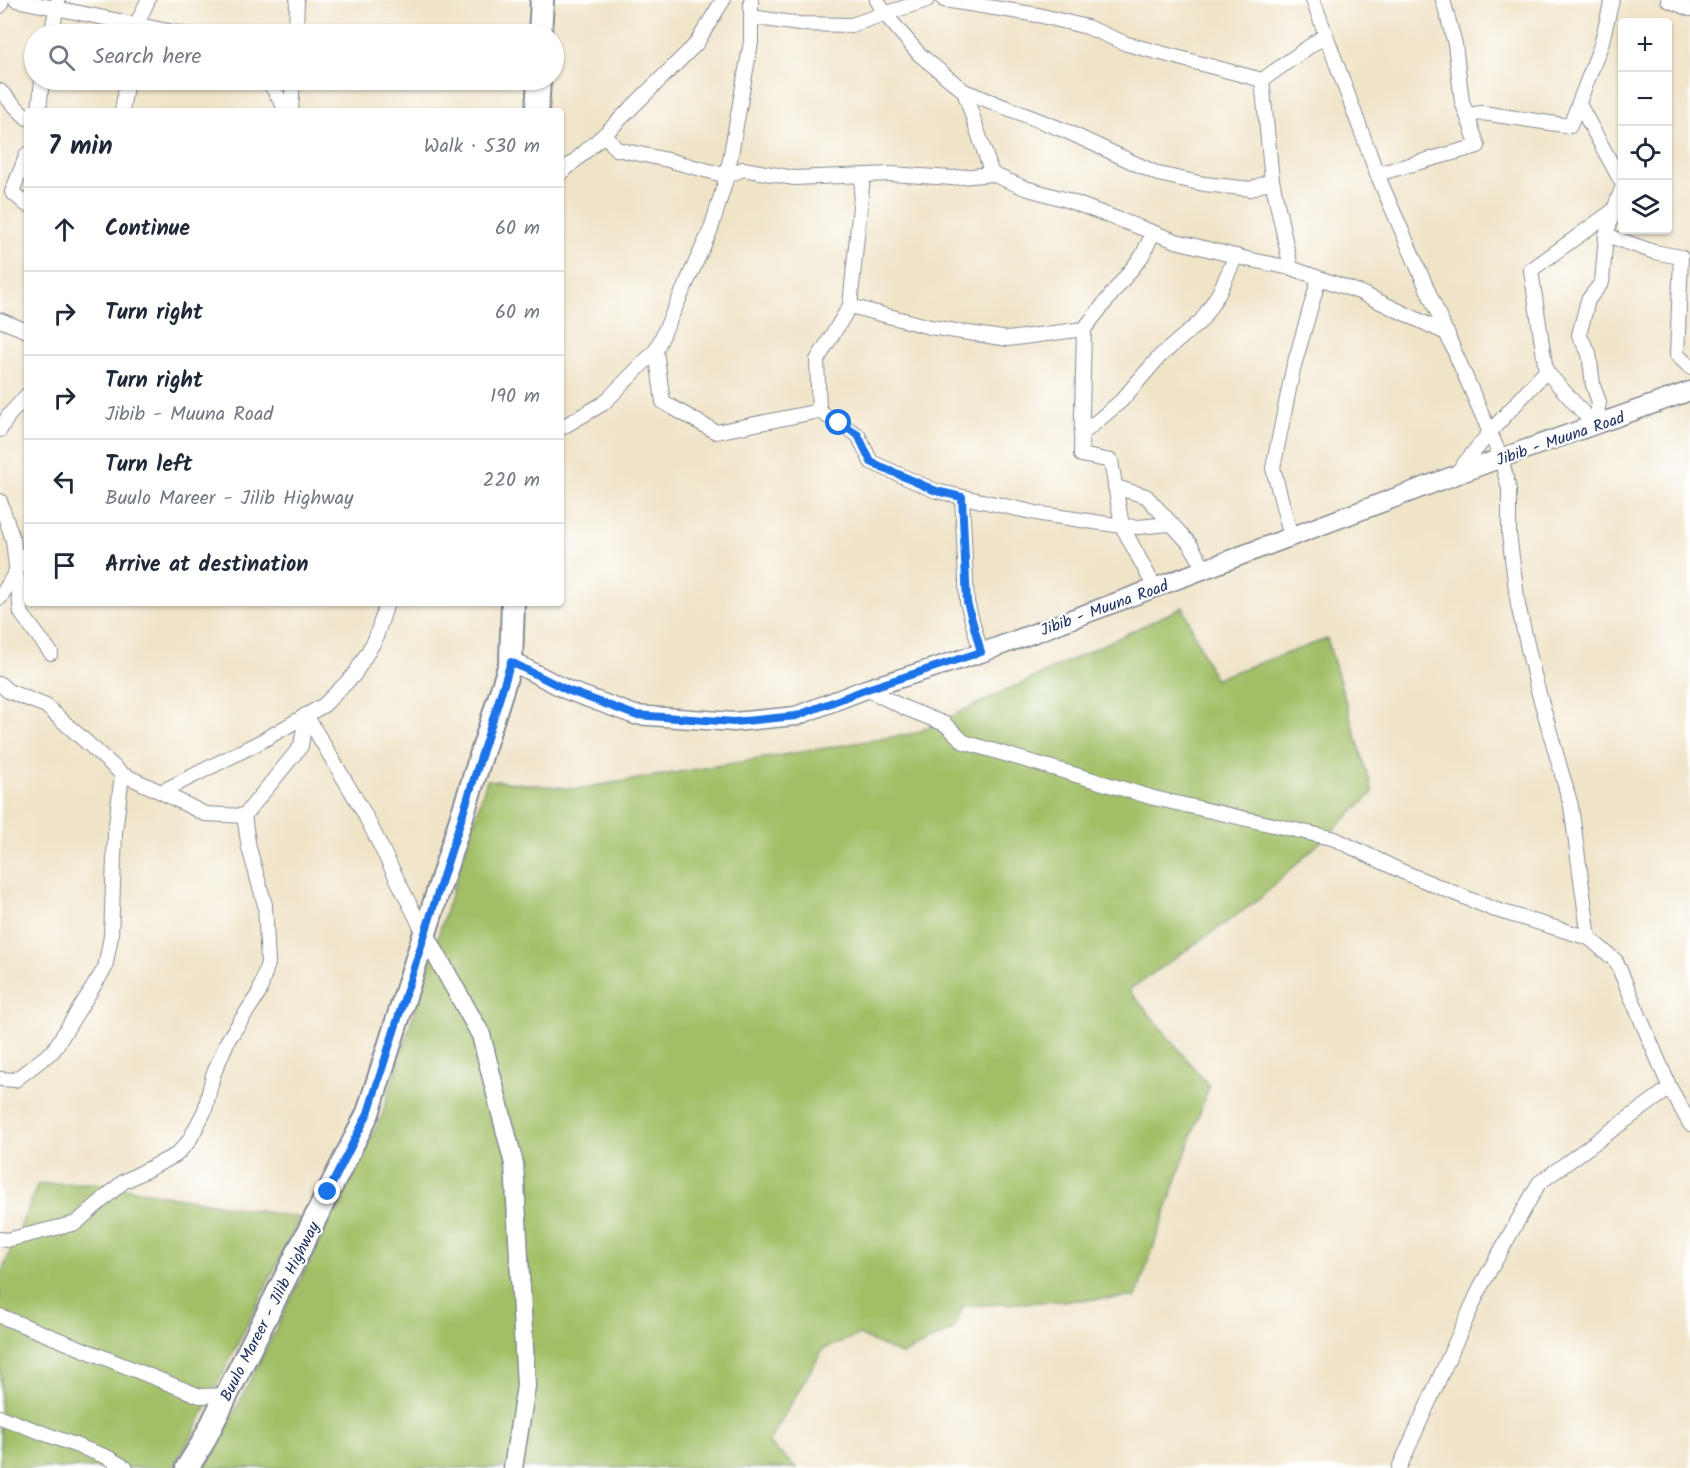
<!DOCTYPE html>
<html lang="en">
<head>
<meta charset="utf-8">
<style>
	body { margin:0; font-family:Kalam,sans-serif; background:#f6f6f7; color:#1f2937 }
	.controls { position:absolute; right:18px; top:18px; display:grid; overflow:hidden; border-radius:6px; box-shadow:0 2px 4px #0004 }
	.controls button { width:54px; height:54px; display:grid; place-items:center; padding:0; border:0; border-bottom:2px solid #e0e1e3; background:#fff; color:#1f2937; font:30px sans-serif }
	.stop { position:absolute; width:18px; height:18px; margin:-14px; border:4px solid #1a73e8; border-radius:50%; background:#fff }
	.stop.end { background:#1a73e8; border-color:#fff; box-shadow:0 2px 6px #0008 }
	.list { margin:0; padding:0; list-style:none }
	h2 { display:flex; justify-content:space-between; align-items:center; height:78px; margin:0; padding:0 24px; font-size:26px }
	h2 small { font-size:20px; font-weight:400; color:#747a83 }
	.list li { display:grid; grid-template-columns:39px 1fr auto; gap:18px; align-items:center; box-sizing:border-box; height:84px; padding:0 24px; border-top:2px solid #e0e1e3 }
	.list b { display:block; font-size:22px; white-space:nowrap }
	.list p { margin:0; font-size:20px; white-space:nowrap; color:#747a83 }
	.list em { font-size:20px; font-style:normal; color:#747a83 }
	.icon { flex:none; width:33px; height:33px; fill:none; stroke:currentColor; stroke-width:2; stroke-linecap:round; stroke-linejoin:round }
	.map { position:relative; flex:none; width:1690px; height:1468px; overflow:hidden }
	.search { position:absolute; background:#fff; box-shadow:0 2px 4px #0004; left:24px; top:24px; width:540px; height:66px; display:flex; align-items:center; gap:15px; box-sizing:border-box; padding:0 21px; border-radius:33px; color:#747a83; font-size:22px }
	.panel { position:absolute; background:#fff; box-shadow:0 2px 4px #0004; left:24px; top:108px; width:540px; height:498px; border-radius:6px }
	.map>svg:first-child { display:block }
</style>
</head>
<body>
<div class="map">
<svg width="1690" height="1468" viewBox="0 0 1690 1468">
	<rect width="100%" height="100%" fill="#fff"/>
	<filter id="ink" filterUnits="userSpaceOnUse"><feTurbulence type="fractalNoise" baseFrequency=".0167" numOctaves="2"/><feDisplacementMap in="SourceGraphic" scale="12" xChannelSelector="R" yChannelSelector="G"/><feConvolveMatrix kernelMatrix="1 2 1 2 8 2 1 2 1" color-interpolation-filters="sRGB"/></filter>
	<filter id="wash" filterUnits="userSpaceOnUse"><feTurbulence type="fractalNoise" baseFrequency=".008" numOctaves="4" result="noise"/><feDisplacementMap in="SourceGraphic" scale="24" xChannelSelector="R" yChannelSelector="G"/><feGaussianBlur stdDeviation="1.35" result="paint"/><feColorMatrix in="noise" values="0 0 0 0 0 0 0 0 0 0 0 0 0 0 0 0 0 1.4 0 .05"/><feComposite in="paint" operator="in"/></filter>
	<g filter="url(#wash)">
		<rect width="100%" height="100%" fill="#f0e4c8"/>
		<g fill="#a2bf66" stroke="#5e7762" stroke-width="1.5">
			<polygon points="1183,607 1214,679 1327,639 1373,793 1257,901 1129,990 1209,1086 1136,1297 963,1306 954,1329 902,1355 859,1335 823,1349 768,1443 797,1468 204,1468 215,1451 381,1118 487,780 576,789 916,733"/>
			<polygon points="94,1183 300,1218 191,1438 172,1468 0,1468 0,1277 38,1184"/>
		</g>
	</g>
	<g filter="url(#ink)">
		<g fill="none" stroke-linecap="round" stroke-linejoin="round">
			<defs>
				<g id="minor">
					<polyline points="16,0 183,34"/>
					<polyline points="877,0 885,14 919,54 964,91 1066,131 1158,174 1204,184 1251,189 1272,180"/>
					<polyline points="944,0 1038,15 1087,27 1127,44 1262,80 1324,36"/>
					<polyline points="1313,0 1377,174 1501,458 1509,489 1509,534 1518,605 1536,683 1571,806 1589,938 1616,961 1670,1088 1690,1124"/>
					<polyline points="1443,0 1455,44 1462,102 1467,115"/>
					<polyline points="1668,0 1690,9"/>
					<polyline points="0,6 2,0"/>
					<polyline points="751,17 799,24 851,25 927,0"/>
					<polyline points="51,34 58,1"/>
					<polyline points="134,34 136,26 148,0"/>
					<polyline points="296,34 297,0"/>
					<polyline points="268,80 287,111"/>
					<polyline points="1262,80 1272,180 1291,268"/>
					<polyline points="0,91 27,118"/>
					<polyline points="964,91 992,174"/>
					<polyline points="1579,104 1622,183"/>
					<polyline points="39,111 42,80"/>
					<polyline points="122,111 127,80"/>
					<polyline points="291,111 293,80"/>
					<polyline points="605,134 616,149 668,160 727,176 743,169 794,178 890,174 952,178 992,174 1025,188 1064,199 1176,241 1247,259 1291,268 1359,292 1448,334"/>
					<polyline points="27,154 12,192 27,205"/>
					<polyline points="561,173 605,134 696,44 723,0"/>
					<polyline points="1377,174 1478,146 1467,115 1482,113 1570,126 1601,45 1612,0"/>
					<polyline points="1614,210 1606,235 1654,252 1681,257 1677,355 1690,367"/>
					<polyline points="850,306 930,327 1008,339 1084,329 1142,256 1153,233"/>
					<polyline points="0,320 27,331"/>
					<polyline points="1084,329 1081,455 1111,461 1122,526 1138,527 1169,524"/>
					<polyline points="656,350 663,402 716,432 819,411 858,435 871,462 936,491 1041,514 1122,526 1155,588"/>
					<polyline points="1546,371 1595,426"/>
					<polyline points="819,411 817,360 850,306 863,176"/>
					<polyline points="1595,426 1599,402 1593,385 1589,353 1579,335 1588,300 1602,282 1606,235"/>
					<polyline points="561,428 604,403 656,350 711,229 727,176 751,42 751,0"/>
					<polyline points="0,430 9,415 27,395"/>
					<polyline points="1081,435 1121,401 1160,356 1201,321 1219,293 1236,256"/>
					<polyline points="1455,475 1490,432 1546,371 1531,270 1614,210 1622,188"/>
					<polyline points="1115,487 1146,496 1190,544 1205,569"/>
					<polyline points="962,497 967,602 981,653"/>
					<polyline points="0,501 13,540 21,613 51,653"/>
					<polyline points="1291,537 1273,468 1293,369 1319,278"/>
					<polyline points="0,598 27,553"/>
					<polyline points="0,684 8,691 46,706 122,774 161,792 260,742 324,705 354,675 375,640 387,603"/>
					<polyline points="866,689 905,708 945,724 964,742 1154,798 1335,839 1401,871 1493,909 1589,938"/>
					<polyline points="306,715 363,811 424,933"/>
					<polyline points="161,792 205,814 244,816 301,746 306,715"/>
					<polyline points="0,1079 15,1080 53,1051 105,968 111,936 115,833 122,774"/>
					<polyline points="0,1239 7,1240 76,1223 123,1182 176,1155 189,1141 205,1110 213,1075 228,1040 259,993 268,963 265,905 249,848 244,816"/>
					<polyline points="0,1316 200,1396 227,1395"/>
					<polyline points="0,1417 107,1457 126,1468"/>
					<polyline points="1399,1468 1481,1286 1539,1183 1670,1088"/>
				</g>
				<g id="tertiary">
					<polyline points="511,661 567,690 635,715 734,722 796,716 866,689 981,653 1501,458 1690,391"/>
					<polyline points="424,933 481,1035 514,1164 526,1386 513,1468"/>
				</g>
				<g id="primary">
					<polyline points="540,34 542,0"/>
					<polyline points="537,111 539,80"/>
					<polyline points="187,1468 202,1444 368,1113 511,661 513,603"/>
				</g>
			</defs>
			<use href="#minor" stroke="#868a93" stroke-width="16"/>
			<use href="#tertiary" stroke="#868a93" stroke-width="21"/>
			<use href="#primary" stroke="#868a93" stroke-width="26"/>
			<use href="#minor" stroke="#fff" stroke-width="14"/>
			<use href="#tertiary" stroke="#fff" stroke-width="18"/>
			<use href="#primary" stroke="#fff" stroke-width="22"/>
		</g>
	</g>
	<g fill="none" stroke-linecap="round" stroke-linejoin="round" filter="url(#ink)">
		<polyline stroke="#1a73e8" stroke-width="8" points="328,1192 368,1113 511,662 567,690 635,715 734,722 796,716 867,689 981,652 967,602 962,497 936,491 871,462 858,435 839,423"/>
	</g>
	<g text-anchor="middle" stroke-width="4.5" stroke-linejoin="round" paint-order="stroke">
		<g font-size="16" fill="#1b2f5e" stroke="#fff">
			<text transform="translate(1560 438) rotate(-19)" y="6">Jibib - Muuna Road</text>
			<text transform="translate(1104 607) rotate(-20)" y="6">Jibib - Muuna Road</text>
			<text transform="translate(269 1311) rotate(-63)" y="6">Buulo Mareer - Jilib Highway</text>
		</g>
	</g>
</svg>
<div class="controls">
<button>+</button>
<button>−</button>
<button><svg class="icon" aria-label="locate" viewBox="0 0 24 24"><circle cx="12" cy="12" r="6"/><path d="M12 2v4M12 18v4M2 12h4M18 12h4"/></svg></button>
<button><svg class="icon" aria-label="layers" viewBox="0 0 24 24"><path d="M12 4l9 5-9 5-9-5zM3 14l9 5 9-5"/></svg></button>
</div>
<div class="stop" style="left:839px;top:423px"></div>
<div class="stop end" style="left:328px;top:1192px"></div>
<div class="search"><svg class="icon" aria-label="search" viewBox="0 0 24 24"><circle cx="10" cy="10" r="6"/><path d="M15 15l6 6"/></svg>Search here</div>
<section class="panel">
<h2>7 min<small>Walk · 530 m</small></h2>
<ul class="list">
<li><svg class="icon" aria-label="ahead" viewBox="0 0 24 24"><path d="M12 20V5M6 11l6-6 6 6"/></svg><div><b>Continue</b></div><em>60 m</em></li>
<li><svg class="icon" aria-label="right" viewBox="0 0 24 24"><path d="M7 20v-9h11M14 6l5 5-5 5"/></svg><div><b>Turn right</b></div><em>60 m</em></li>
<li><svg class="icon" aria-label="right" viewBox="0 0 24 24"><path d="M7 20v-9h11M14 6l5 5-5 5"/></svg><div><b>Turn right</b><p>Jibib - Muuna Road</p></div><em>190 m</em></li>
<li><svg class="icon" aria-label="left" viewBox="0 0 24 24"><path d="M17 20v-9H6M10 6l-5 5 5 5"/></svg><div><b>Turn left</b><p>Buulo Mareer - Jilib Highway</p></div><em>220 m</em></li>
<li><svg class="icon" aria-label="arrive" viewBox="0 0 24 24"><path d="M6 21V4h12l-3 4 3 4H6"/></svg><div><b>Arrive at destination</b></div></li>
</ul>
</section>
</div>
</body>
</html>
